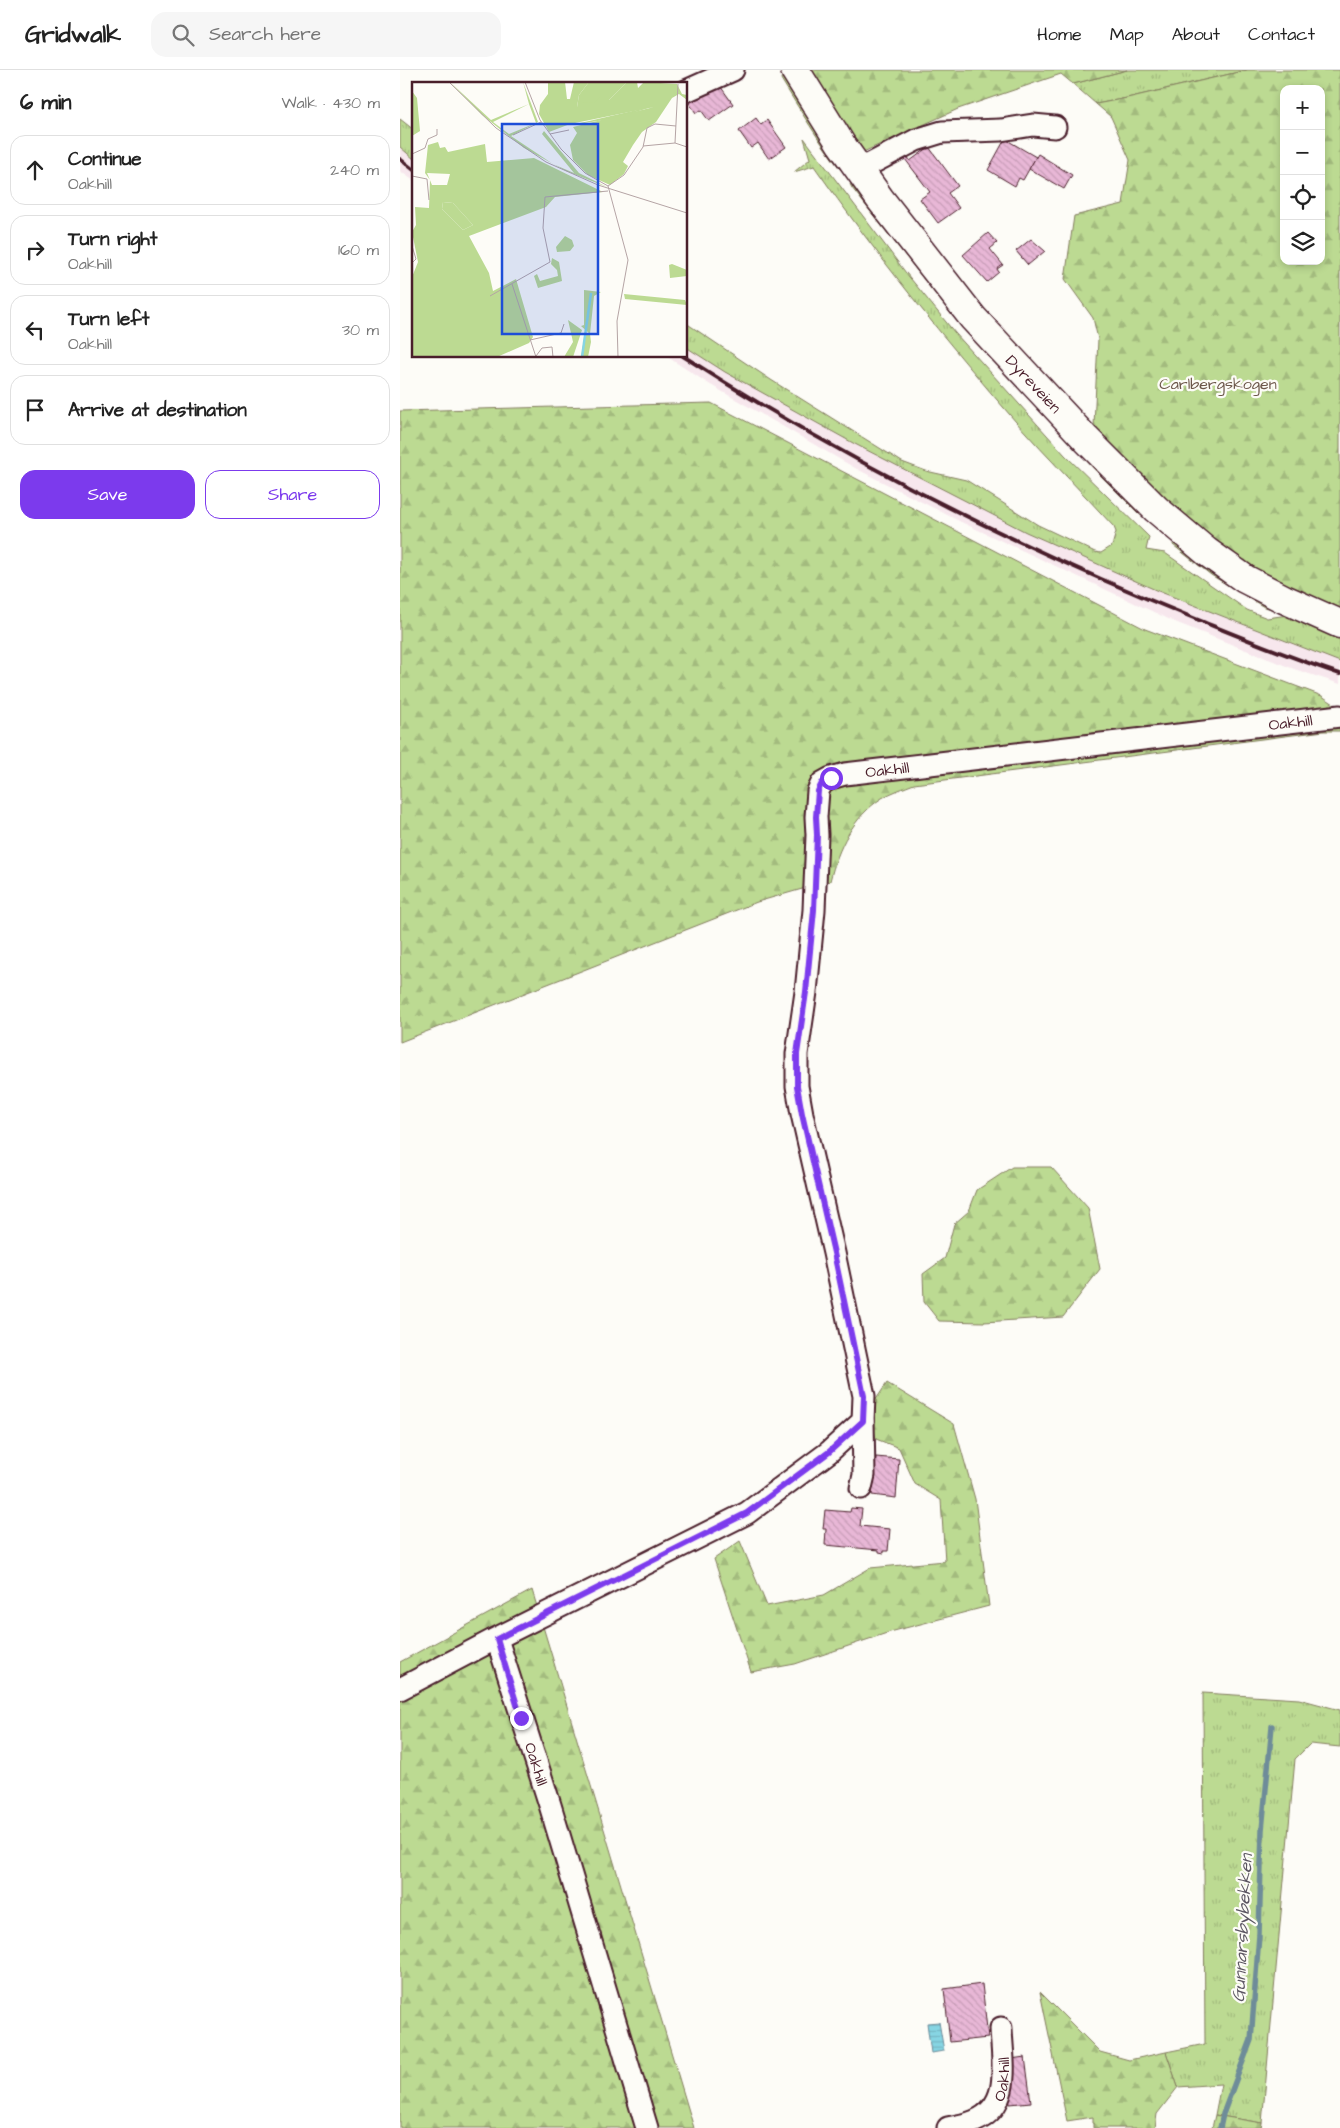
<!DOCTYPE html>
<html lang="en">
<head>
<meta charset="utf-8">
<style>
	body { margin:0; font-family:"Architects Daughter",sans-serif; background:#f6f6f6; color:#222 }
	.controls { position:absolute; right:15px; top:15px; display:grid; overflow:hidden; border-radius:10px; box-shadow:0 2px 8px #0003 }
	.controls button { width:45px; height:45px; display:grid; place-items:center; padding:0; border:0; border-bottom:1px solid #e0e0e0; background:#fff; color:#222; font:25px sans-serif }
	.stop { position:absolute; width:15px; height:15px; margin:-11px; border:4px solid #7c3aed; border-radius:50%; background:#fff }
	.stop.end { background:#7c3aed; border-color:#fff; box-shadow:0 1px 5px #0008 }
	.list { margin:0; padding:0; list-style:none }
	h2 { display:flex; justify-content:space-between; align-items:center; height:65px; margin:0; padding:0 20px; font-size:21px }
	h2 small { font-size:16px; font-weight:400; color:#767676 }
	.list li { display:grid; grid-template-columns:32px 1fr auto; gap:15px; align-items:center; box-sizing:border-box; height:70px; margin:0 10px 10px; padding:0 10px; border:1px solid #e0e0e0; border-radius:15px }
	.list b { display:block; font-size:19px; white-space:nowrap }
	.list p { margin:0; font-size:16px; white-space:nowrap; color:#767676 }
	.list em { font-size:16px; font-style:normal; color:#767676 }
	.actions { display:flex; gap:10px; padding:15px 20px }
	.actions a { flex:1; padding:11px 0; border:1px solid #7c3aed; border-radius:15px; text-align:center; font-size:18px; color:#7c3aed }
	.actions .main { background:#7c3aed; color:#fff }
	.icon { flex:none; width:28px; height:28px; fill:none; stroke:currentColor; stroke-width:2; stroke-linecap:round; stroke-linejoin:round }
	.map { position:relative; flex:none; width:940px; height:2058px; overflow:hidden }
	header { display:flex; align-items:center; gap:30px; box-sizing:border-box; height:70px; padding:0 25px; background:#fff; border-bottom:1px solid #e0e0e0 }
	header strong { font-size:24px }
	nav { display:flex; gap:28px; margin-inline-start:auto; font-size:18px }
	.search { width:350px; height:45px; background:#f6f6f6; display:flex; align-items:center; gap:12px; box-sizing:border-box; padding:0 18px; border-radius:15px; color:#767676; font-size:19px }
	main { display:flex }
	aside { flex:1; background:#fff }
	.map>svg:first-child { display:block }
</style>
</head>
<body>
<header>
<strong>Gridwalk</strong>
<div class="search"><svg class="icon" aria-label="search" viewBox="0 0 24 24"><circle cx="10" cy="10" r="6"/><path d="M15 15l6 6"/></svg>Search here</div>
<nav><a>Home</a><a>Map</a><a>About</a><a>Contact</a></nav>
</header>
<main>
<aside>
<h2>6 min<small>Walk · 430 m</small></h2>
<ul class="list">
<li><svg class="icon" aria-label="ahead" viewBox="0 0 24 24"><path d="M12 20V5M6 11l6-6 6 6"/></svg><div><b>Continue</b><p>Oakhill</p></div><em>240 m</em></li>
<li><svg class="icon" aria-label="right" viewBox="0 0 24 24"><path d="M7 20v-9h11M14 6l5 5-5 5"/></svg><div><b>Turn right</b><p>Oakhill</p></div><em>160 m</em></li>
<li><svg class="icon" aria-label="left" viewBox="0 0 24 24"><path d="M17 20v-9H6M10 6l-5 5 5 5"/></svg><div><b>Turn left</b><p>Oakhill</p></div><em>30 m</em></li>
<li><svg class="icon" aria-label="arrive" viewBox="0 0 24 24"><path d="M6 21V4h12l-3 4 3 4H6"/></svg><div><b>Arrive at destination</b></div></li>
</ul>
<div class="actions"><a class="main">Save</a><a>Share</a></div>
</aside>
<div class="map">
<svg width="940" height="2058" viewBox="0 0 940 2058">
	<defs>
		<pattern id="grass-tufts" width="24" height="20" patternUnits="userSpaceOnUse" patternTransform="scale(1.25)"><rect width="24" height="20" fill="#bcda92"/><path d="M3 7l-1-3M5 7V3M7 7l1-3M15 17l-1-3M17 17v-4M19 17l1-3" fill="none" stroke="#a3bb7e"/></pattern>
		<pattern id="forest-firs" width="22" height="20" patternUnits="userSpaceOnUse" patternTransform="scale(1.25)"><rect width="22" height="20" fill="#bcda92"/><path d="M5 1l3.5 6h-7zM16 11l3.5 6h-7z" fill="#a3bb7e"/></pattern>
		<pattern id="water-rules" width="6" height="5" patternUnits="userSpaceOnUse" patternTransform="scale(1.25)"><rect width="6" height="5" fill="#86d5e3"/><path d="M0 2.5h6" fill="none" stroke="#75b6c3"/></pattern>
		<pattern id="building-back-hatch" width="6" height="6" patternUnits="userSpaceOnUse" patternTransform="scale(1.25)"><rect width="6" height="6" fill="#e8b7d6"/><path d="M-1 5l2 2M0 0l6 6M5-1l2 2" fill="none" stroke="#c89db8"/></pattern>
	</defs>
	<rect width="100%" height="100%" fill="#fdfcf7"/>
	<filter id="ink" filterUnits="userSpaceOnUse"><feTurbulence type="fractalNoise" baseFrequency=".02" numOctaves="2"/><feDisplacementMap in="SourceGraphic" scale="10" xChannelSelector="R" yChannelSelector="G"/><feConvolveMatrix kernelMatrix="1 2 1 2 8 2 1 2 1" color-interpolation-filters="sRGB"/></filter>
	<g filter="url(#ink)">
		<g fill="#f7e7ed">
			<polygon points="0,77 14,89 14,111 0,101"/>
			<polygon points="286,277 325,302 453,373 626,462 758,521 940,592 940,614 894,599 775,552 559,451 455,398 309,314 266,286 286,286"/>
		</g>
		<g fill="url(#grass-tufts)" stroke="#837c5e">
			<polygon points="727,0 847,0 727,28 696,34 673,14"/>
			<path d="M383,2L444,101L441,100C419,72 400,40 381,9Z"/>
			<polygon points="0,49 14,60 14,89 0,77"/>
			<path d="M404,68L506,203L555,263L665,385L749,467L746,480L765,483L847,540L867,548L895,544L940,563V592L758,521L626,462L453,373L325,302L286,277V253L371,310L502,392L526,401L566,410L638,455L695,482L701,483L712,476L716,462L714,457C682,422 648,388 616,352C545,270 477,186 414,96L394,102L410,89Z"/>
			<polygon points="454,110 560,250 555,249 452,118 450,114"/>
			<polygon points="569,264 751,453 738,443 698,403"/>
			<polygon points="774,469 873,539 864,537 811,505 773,475"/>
			<polygon points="803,1623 899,1629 940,1640 940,1677 910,1674 895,1689 862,2053 815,2045 821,2014 778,2017 766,1982 805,1974"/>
		</g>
		<g fill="url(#forest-firs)" stroke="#837c5e" fill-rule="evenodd">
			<polygon points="407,0 727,0 673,14 661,4 558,39 461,83"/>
			<path d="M847,0H940V544L840,497L701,371L694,356L698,269L693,248L665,209L674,146L723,134L730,90L711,47L696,34L727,28ZM884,19H921V191H884Z"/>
			<path d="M311,333L745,559L922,626L940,638V661H924L514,714C504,718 492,722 482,728C453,747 438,778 430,811L357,832L0,972V341Z"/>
			<polygon points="612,1097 651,1097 688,1138 700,1199 663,1247 584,1252 539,1251 524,1232 523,1204 545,1188 554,1154 569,1141 577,1120"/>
			<polygon points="487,1313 554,1354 575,1429 589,1536 490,1562 395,1594 351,1602 314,1489 340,1471 367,1536 424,1525 470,1498 545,1491 541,1430 515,1414 499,1378 476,1369 469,1340"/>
			<polygon points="132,1520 294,2058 0,2058 0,1592"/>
			<polygon points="640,1922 700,1982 729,1990 766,1982 778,2017 757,2044 755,2058 693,2058 693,2047 667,2051"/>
			<polygon points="815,2045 862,2053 861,2058 812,2058"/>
		</g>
		<polygon fill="url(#water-rules)" stroke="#6e8c99" points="539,1952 544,1981 531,1983 527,1953"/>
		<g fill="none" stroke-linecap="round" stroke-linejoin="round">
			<polyline stroke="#6e8c99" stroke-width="5.5" points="820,2058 823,2044 851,1970 859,1865 862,1760 872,1656"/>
		</g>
		<g fill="url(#building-back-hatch)" stroke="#4a1f2b">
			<polygon points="318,13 333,34 309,51 301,40 296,43 289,33"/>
			<polygon points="356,48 361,55 367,50 386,77 369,89 358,73 351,78 339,61"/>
			<polygon points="605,69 636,87 623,110 619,108 615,116 588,100"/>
			<polygon points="529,77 558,116 548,123 559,138 538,153 520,129 530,122 505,89 508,87 510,91"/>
			<polygon points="638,84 672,105 664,119 629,99"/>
			<polygon points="588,163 597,173 590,179 603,195 597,199 599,202 587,212 563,185"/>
			<polygon points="631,169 645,181 628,195 616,181"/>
			<polygon points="476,1387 499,1389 496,1428 472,1425"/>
			<polygon points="451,1438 462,1439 460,1456 490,1459 488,1481 484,1481 484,1483 479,1482 479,1480 425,1475 426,1459 423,1459 425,1440 450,1442"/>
			<polygon points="582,1914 588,1968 550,1972 544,1919"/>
			<polygon points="625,1987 631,2032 610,2034 604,1990"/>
		</g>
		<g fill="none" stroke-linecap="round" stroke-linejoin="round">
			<defs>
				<g id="minor">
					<polyline points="286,21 333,0"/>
					<polyline points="459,100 516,70 542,62 601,60 633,55 655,57"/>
					<polyline points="461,1418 464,1405 463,1351"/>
					<path id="s1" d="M97,1569L150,1735L247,2058"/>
					<path id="s2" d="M0,1619L93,1570L347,1443L429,1382L463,1351L464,1326L434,1183L402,1044L397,1016V984L406,922L414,840L417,765L416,747L418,721L422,713L431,708L445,704L940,646"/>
					<path id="s3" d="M548,2058C556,2056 567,2055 575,2051C613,2035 602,1991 601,1958"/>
				</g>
				<g id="major">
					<path id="s4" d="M395,0L441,74L480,129L573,248L686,369L756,439L807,482L845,509L884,529L940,554"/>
				</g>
			</defs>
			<use href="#minor" stroke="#4a1f2b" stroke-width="25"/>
			<use href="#major" stroke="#4a1f2b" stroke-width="31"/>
			<use href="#minor" stroke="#fdfcf7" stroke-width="21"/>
			<use href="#major" stroke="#fdfcf7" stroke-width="28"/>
			<g stroke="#4a1f2b" stroke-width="4">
				<polyline points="0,89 14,100"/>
				<path d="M283,286C444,390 618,477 796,549C843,568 891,588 940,604"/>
			</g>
		</g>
	</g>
	<g fill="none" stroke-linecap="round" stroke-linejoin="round" filter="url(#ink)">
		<polyline stroke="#7c3aed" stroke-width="6" points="121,1648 97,1569 347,1443 429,1382 463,1351 464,1326 434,1183 402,1044 397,1016 397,984 406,922 414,840 417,765 416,747 418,721 422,713 431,708"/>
	</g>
	<g text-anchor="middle" stroke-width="4.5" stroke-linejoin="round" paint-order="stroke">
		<g font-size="16" fill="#4a1f2b" stroke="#fdfcf7">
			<text dy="6" stroke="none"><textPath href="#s4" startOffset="395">Dyreveien</textPath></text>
			<text dy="6" stroke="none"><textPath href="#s2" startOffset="1658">Oakhill</textPath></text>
			<text dy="6" stroke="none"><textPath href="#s2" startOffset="1252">Oakhill</textPath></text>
			<text dy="6" stroke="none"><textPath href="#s1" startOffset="131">Oakhill</textPath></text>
			<text dy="6" stroke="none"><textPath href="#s3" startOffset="81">Oakhill</textPath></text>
		</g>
		<g font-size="16" fill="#6c574a" stroke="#fdfcf7">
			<text x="818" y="319">Carlbergskogen</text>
		</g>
		<g font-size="18" font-style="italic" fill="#5c5662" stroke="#fdfcf7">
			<text transform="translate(842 1858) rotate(-87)" y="6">Gunnarsbybekken</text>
		</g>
	</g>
	<g transform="translate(12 12)">
		<rect width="275" height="275" fill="#fdfcf7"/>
		<path d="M38,0L79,38L117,22L111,0L126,40L99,54L141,82L162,91L130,52L132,49L167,91L195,105L154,89L112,66L70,33ZM117,22L124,41L97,52L81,40ZM177,0H215L197,18L165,25L167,13ZM242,24L206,36L159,43L177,39ZM31,120L41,121L61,143L51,148L30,127ZM260,182L275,188V194L258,196L257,183ZM172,208L189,210L182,214L178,252L169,244L172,243Z" fill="#bcda92" fill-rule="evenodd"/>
		<path d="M136,0H153L155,17H158L162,0H177L167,13L165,25L171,20L182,21L189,14L197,18L215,0H225L226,6L232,0L265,2L270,12L275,13V18L267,12L260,16L244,40L230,50L221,63L211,80L216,84L212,92L198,103L176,93L161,78L158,63L165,51L161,45L242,25L158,42L137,50L127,32L128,23L136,12ZM0,9L5,16L8,49L0,54ZM26,60L28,66L33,65L36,70L73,62L75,80L122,76L191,110L143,115L134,125L57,154L77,191L81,209L104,197L121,255L117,261L85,275H0V195L6,180L0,150L4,143L3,125L17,126L18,98L13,91L16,63ZM15,91L38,92L35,103H20ZM31,120L41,121L61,143L51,148L30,127ZM153,154L160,158L162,164L158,169L145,170L144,165ZM140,176L147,180L150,199L126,206L122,194L125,192L128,199L146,194L145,188L139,182ZM212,212L273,218L275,223L213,217ZM156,238L170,248L161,275H152L161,260ZM173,251L178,252L179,260L176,275H169Z" fill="#bcda92" fill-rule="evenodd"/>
		<path fill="none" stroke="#86d5e3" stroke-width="2.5" d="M170,275L179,211"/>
		<path fill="none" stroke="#b5a4a5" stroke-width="1" d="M37,0L84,46L134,80L186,103L275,131M113,0L128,38L149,67L173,91L196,104L216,178L205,239L206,275M138,52L157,48M101,53L129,40M263,61L266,2M231,64L263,61L275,65M0,72L13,66L16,57L25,53V47M0,94L15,97L17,118M196,104L212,93L231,65L235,46L243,42L264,44M0,164L4,177L0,181M100,202L124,275M78,214L138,180L131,146L133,115L196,109M118,258L149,251L152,242M124,274L130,266L140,265L141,275"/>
		<path fill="#1d4ed8" fill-opacity="0.15" stroke="#1d4ed8" stroke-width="2.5" d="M90,42H186V252H90Z"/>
		<rect width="275" height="275" fill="none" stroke="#4a1f2b" stroke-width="2.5"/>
	</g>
</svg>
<div class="controls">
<button>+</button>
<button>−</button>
<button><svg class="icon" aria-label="locate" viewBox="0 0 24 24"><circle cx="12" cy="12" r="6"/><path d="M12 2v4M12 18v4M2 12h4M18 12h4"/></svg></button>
<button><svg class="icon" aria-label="layers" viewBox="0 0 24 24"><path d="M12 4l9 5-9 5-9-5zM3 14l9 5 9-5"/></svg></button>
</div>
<div class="stop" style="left:431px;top:708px"></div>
<div class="stop end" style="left:121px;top:1648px"></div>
</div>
</main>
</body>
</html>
